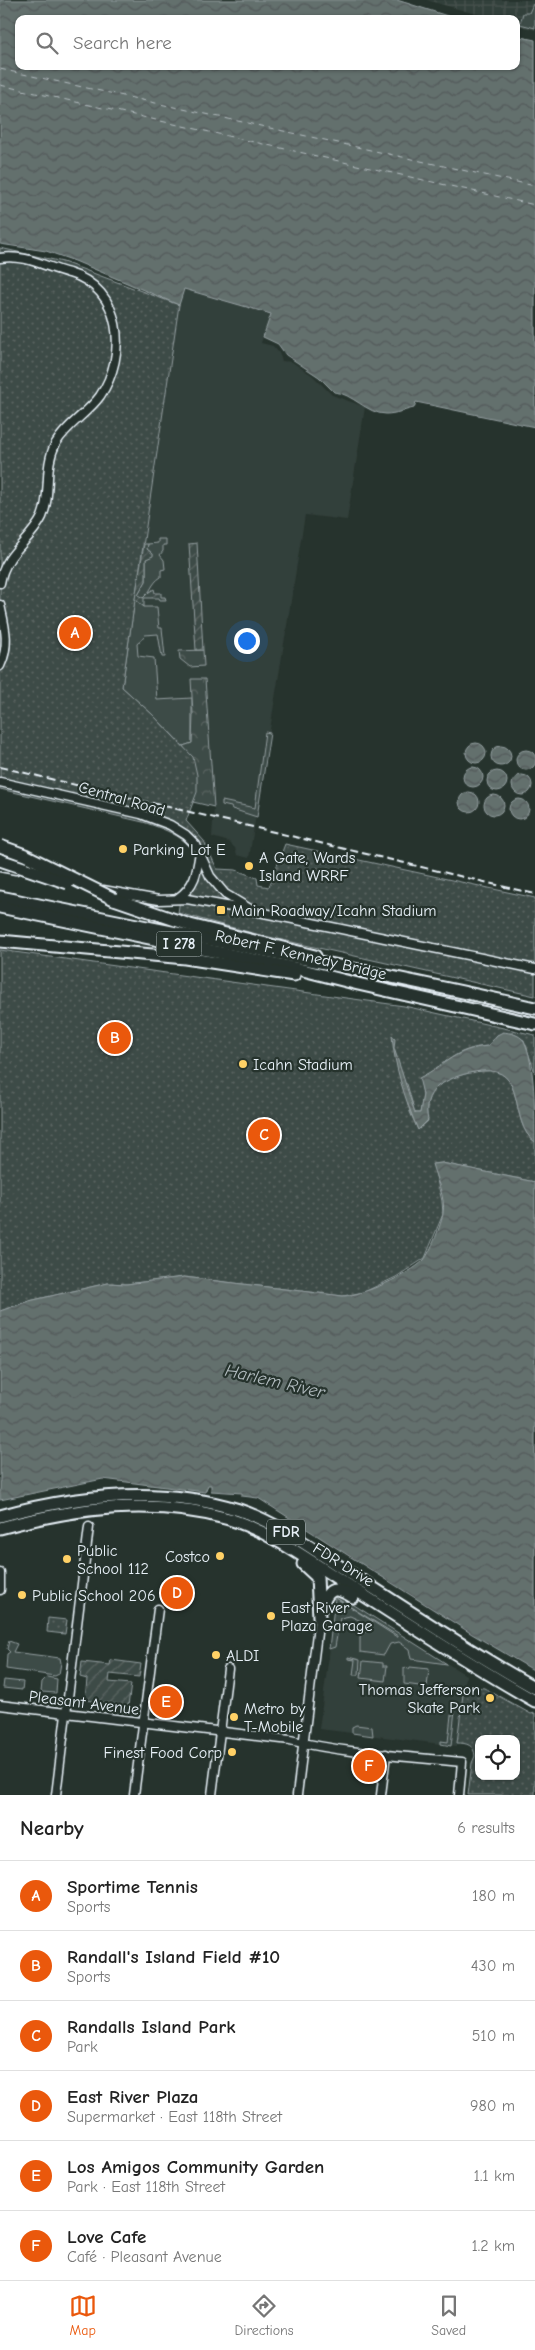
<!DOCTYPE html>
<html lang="en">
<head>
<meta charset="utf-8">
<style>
	body { margin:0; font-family:"Comic Neue",sans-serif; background:#f6f6f6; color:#222 }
	.controls { position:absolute; right:15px; bottom:15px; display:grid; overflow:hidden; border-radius:10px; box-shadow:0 1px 4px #0004 }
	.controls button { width:45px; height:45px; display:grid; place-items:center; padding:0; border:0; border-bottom:1px solid #e0e0e0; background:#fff; color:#222; font:25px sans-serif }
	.you { position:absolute; left:246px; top:640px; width:18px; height:18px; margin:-12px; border:4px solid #fff; border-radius:50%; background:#1a73e8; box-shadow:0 0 0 8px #1a73e833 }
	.badge { display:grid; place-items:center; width:32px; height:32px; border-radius:50%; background:#ea580c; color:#fff; font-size:16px; font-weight:700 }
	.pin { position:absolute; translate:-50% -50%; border:2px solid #fff; box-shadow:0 1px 5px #0006 }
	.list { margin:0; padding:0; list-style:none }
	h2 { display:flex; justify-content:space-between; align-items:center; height:65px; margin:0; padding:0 20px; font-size:21px }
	h2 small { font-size:16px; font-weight:400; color:#767676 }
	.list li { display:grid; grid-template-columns:32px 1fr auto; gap:15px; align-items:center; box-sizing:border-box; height:70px; padding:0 20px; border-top:1px solid #e0e0e0 }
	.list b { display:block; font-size:19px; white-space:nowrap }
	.list p { margin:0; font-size:16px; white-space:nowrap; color:#767676 }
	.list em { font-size:16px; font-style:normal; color:#767676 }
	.icon { flex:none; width:28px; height:28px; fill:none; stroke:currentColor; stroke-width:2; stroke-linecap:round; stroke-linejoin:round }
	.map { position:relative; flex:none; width:535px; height:1795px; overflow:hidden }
	.search { position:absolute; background:#fff; box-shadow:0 1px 4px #0004; left:15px; right:15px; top:15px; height:55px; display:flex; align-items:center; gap:12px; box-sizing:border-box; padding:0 18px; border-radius:10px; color:#767676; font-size:19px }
	.sheet { height:485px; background:#fff }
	nav { display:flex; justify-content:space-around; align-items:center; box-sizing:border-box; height:70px; border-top:1px solid #e0e0e0; background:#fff; font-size:14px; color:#767676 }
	nav a { display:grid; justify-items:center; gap:2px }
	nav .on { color:#ea580c }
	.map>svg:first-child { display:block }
</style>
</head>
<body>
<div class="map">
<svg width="535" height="1795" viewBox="0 0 535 1795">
	<defs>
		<pattern id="industrial-grid" width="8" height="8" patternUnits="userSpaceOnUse" patternTransform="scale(1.25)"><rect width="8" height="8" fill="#333f3a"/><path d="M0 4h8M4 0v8" fill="none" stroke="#47524e"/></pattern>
		<pattern id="forest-crowns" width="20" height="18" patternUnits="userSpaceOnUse" patternTransform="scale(1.25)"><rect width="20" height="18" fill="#3e4b47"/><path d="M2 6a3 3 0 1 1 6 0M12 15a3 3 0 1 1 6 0" fill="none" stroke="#5a6562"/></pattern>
		<pattern id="park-dots" width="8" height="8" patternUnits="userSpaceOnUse" patternTransform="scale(1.25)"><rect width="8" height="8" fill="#3e4b47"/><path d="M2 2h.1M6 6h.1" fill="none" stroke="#5a6562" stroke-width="1.8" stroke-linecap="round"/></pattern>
		<pattern id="garden-furrows" width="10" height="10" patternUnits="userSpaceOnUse" patternTransform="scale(1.25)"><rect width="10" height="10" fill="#3e4b47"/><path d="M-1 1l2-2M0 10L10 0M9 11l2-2" fill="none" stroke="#5a6562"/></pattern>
		<pattern id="water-waves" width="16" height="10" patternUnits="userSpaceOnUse" patternTransform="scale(1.25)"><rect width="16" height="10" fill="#636f6d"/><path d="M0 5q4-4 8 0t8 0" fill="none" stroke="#535a5a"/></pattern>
	</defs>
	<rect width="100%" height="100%" fill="#26332d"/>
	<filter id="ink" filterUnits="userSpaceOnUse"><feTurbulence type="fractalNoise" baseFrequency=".02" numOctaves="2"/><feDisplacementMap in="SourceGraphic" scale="10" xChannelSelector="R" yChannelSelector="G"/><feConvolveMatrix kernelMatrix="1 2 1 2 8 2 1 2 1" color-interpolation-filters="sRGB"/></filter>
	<g filter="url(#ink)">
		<g fill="#333f3a">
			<polygon points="184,289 271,314 261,343 273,346 279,353 282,361 292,362 312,375 332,395 365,407 347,520 305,515 249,858 237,855 235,848 229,842 212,837 214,807 193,802 197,792 122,687 179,305"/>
			<polygon points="337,1596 466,1675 457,1746 319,1729"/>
		</g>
		<polygon fill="url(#industrial-grid)" points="426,0 535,0 535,30 516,25 516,19 494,19"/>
		<g fill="#3e4b47" stroke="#939ea0" fill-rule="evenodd">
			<polygon points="533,4 535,5 535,28 520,24 523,13 529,13"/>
			<path d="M158,539H166V545H163V551L160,555L164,560L165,569L161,570V577C151,583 151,593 143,598H140L138,595L146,581V559L152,556L153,554L147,549L148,544L158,543Z"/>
			<polygon points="135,599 144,607 157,607 159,628 162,628 165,657 162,657 158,634 145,635 137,644 138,656 154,658 157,700 192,698 192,743 183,746 153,715 122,687"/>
			<polygon points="265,732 270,733 257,817 232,809 231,807 222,805 222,801 255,808"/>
			<path d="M338,1595L340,1596L447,1664L411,1659L409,1649L399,1642L390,1644L384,1655L360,1652V1631L366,1632L367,1628L365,1626L360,1628L361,1621L350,1616L340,1618L335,1647L329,1649L335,1598ZM336,1598L398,1636V1637H397Z"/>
			<polygon points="9,1641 17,1644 13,1652 60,1658 61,1663 59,1674 55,1676 6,1669 7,1654 10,1652 7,1649"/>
			<polygon points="348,1657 360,1660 359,1675 353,1675 355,1660 348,1659"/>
			<polygon points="363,1661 383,1663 383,1666 387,1666 385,1681 361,1678"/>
			<polygon points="410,1667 429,1669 427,1687 404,1684 404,1668 409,1669"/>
			<polygon points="47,1677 57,1679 56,1693 41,1692 42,1682"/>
			<polygon points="4,1680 23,1682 22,1690 3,1688"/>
			<polygon points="453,1710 455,1710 451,1746 441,1744 441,1741 448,1742 451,1715 453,1715"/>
			<polygon points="356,1725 372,1727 373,1736 352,1733 352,1727"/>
		</g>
		<g fill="url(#forest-crowns)" stroke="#939ea0">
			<polygon points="203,650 204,666 190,667 180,659 179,651"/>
			<path d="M191,679H205L214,807L193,802C201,778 194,768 183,746L192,743L193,714Z"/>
		</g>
		<g fill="url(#park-dots)" stroke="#939ea0" fill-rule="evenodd">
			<path d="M0,248L63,262L179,305L122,687L153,715L193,757L197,775V792L186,821L204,841L217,869L236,870L257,878L258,885L269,887L285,844L535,898V996L260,935L178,913L181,892C187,887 189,881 193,873C206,843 165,829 143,822L0,789Z"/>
			<path d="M0,950L404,1006L535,1035V1073L524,1040L512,1033L497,1035L488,1046C455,1048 447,1064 420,1078L423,1094L420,1113H415L407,1084L403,1083L410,1112L418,1130L428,1121C425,1108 427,1095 438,1086C452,1077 465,1073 481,1071C529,1066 507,1122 535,1142V1182L442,1163L433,1164L442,1201L443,1214L425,1258L396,1277L364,1292L343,1296L184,1277L126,1284L108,1283L29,1301L0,1311Z"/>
			<polygon points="48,1618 67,1620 65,1634 47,1632"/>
			<path d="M464,1686L484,1688L531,1714L535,1713V1795H468L472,1763L475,1756C474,1745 467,1743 457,1743ZM479,1739H516V1776H479Z"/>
		</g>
		<g fill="url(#garden-furrows)" stroke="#939ea0">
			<polygon points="197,543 203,650 196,650 189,544"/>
			<polygon points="144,544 148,544 147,549 153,554 153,556 146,559 146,581 138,595 143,598 149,592 154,589 155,593 161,593 161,597 165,597 166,600 160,600 159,598 144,598 144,607 135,599"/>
			<polygon points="111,1660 141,1664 139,1677 110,1674 109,1682 131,1684 128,1706 85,1700 87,1679 80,1677 82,1662 110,1665"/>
			<polygon points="163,1688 171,1689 168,1711 162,1710"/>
		</g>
		<g fill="url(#water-waves)" stroke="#98a3a5">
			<path d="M0,0H397L457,19H19V66H516V36L535,40V427L416,402L414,408C405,410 395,414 386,414C367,414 352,393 334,392L319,377L286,355L278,344L263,337L271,314L184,289L179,305L75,261L46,251L0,244Z"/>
			<circle cx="476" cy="753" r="10"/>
			<circle cx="501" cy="756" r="10"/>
			<circle cx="526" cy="760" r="10"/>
			<circle cx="473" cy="777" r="10"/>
			<circle cx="497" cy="781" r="10"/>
			<circle cx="522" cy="785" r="10"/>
			<circle cx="469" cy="802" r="10"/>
			<circle cx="494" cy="805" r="10"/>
			<circle cx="519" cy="809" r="10"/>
			<path d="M503,1032C510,1033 519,1034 524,1041C535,1062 535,1115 535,1142C507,1122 529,1066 481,1071C465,1073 452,1077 438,1086C427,1095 425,1108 428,1120L418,1130C406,1102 394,1066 392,1035L395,1039L394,1048L415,1113H420L423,1094L419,1078C447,1064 455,1049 488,1046L497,1035Z"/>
			<path d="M442,1163L535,1182V1671L472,1634L258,1498L242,1496V1493L211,1491V1485H208L205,1492L103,1479L0,1500V1311L29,1301L108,1283L126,1284L184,1277L343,1296C364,1295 409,1275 424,1260C430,1253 442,1223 443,1213C446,1198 436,1179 432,1164Z"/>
		</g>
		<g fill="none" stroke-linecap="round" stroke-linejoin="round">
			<g stroke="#b3bdc0" stroke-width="1" stroke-dasharray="6 5" stroke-linecap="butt">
				<polyline points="0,69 535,186"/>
				<polyline points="0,85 535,205"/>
			</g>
			<defs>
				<g id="minor">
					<path d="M0,258C26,254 45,267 69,273C123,288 128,355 100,396C87,414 67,424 56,443C43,467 52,493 42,517C30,542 5,552 0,583"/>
					<path d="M0,605C5,627 10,645 0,666"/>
					<polyline points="0,782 141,814 170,825 186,835 196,845 210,876 225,894 250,909"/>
					<polyline points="0,867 16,870"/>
					<polyline points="103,890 159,900 187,899 259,912 535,969"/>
					<path d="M178,898C195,886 197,872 200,852"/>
					<polyline points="0,1573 0,1590"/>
					<path d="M0,1705L290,1740C347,1754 405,1756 462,1762L459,1795"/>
					<polyline points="56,1795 89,1527"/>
					<polyline points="134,1795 158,1609"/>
					<polyline points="212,1795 228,1669"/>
					<polyline points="297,1795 319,1617"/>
					<polyline points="381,1795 386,1754"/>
				</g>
				<g id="highway">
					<path d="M0,897C178,934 357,968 535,1008"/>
					<polyline points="114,899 190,925 315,956"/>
					<polyline points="0,907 299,969 358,984 535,1024"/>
					<polyline points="0,941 185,958 294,975"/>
					<path d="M0,1516C77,1495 162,1486 239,1510C278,1523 311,1548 345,1570C408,1610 470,1652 535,1688"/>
					<path d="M0,1528C74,1508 154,1497 229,1519C272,1532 309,1561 348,1585C410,1625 471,1665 535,1701"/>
					<polyline points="303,1564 317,1577 319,1617"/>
					<path d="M322,1607C328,1587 335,1586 353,1597"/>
				</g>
			</defs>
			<use href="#minor" stroke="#e8f1f8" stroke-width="11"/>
			<use href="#highway" stroke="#e8f1f8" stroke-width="15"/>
			<use href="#minor" stroke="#26332d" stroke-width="8"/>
			<use href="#highway" stroke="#26332d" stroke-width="11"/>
			<polyline stroke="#e8f1f8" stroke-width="2" stroke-dasharray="8 4" stroke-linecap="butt" points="0,767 535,894"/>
			<defs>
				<g id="highway-bridge">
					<polyline points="0,846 25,855 114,899"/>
					<polyline points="0,860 68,883"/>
				</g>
			</defs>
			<use href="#highway-bridge" stroke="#e8f1f8" stroke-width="15" stroke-linecap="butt"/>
			<use href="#highway-bridge" stroke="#26332d" stroke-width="11"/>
		</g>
	</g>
	<g fill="#ffd166" stroke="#26332d" stroke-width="2">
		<circle cx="123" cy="849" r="5"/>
		<circle cx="249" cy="866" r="5"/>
		<rect x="216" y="905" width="10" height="10" rx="2.5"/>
		<circle cx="243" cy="1064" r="5"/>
		<circle cx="220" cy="1556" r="5"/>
		<circle cx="67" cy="1559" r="5"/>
		<circle cx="22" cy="1595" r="5"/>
		<circle cx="271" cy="1616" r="5"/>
		<circle cx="216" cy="1655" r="5"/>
		<circle cx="490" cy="1698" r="5"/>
		<circle cx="234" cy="1717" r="5"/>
		<circle cx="232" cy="1752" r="5"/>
	</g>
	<g text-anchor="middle" stroke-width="4.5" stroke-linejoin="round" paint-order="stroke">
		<g fill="#26332d" stroke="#aeb8bb" stroke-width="1">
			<rect x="156.5" y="931.5" width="45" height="25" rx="4"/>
			<rect x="267" y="1519.5" width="38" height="25" rx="4"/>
		</g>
		<g font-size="15" font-weight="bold" fill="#e8f1f8">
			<text x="179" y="949">I 278</text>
			<text x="286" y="1537">FDR</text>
		</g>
		<g font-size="16" fill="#e8f1f8" stroke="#26332d">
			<text transform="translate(122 798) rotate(16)" y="6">Central Road</text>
			<text transform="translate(301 954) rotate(13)" y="6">Robert F. Kennedy Bridge</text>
			<text transform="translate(344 1564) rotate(32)" y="6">FDR Drive</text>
			<text transform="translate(84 1702) rotate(7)" y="6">Pleasant Avenue</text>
		</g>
		<g font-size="16" fill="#e8f1f8" stroke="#26332d" text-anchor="start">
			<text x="133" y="855">Parking Lot E</text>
			<text x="259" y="863">A Gate, Wards<tspan x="259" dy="18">Island WRRF</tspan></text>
			<text x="231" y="916">Main Roadway/Icahn Stadium</text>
			<text x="253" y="1070">Icahn Stadium</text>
			<text x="77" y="1556">Public<tspan x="77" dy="18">School 112</tspan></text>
			<text x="210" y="1562" text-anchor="end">Costco</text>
			<text x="32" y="1601">Public School 206</text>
			<text x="281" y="1613">East River<tspan x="281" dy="18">Plaza Garage</tspan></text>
			<text x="226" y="1661">ALDI</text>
			<text x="480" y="1695" text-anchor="end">Thomas Jefferson<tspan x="480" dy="18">Skate Park</tspan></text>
			<text x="244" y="1714">Metro by<tspan x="244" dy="18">T-Mobile</tspan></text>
			<text x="222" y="1758" text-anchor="end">Finest Food Corp</text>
		</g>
		<g font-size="18" font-style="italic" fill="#b3bdc0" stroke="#26332d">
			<text transform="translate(275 1381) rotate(13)" y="6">Harlem River</text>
		</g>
	</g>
</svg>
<div class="controls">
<button><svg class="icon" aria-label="locate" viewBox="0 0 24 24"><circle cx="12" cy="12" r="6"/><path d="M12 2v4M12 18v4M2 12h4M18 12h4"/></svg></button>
</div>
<div class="you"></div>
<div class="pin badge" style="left:75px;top:633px">A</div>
<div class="pin badge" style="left:115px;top:1038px">B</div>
<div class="pin badge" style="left:264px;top:1135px">C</div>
<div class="pin badge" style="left:177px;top:1593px">D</div>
<div class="pin badge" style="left:166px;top:1702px">E</div>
<div class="pin badge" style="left:369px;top:1766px">F</div>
<div class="search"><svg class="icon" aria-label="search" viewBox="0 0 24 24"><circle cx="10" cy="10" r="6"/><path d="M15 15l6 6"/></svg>Search here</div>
</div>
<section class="sheet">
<h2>Nearby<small>6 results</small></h2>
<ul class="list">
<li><span class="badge">A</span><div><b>Sportime Tennis</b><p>Sports</p></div><em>180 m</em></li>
<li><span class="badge">B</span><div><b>Randall's Island Field #10</b><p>Sports</p></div><em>430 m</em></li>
<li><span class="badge">C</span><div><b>Randalls Island Park</b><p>Park</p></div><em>510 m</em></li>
<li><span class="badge">D</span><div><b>East River Plaza</b><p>Supermarket · East 118th Street</p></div><em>980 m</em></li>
<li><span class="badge">E</span><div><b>Los Amigos Community Garden</b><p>Park · East 118th Street</p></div><em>1.1 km</em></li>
<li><span class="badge">F</span><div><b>Love Cafe</b><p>Café · Pleasant Avenue</p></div><em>1.2 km</em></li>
</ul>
</section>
<nav>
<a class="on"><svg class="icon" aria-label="map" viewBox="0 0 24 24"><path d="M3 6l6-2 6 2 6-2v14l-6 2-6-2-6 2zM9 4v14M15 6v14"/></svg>Map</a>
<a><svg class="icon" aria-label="directions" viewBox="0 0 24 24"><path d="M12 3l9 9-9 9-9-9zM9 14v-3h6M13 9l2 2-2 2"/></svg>Directions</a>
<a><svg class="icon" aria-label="saved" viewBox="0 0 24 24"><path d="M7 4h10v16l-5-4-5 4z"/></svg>Saved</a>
</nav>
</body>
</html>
